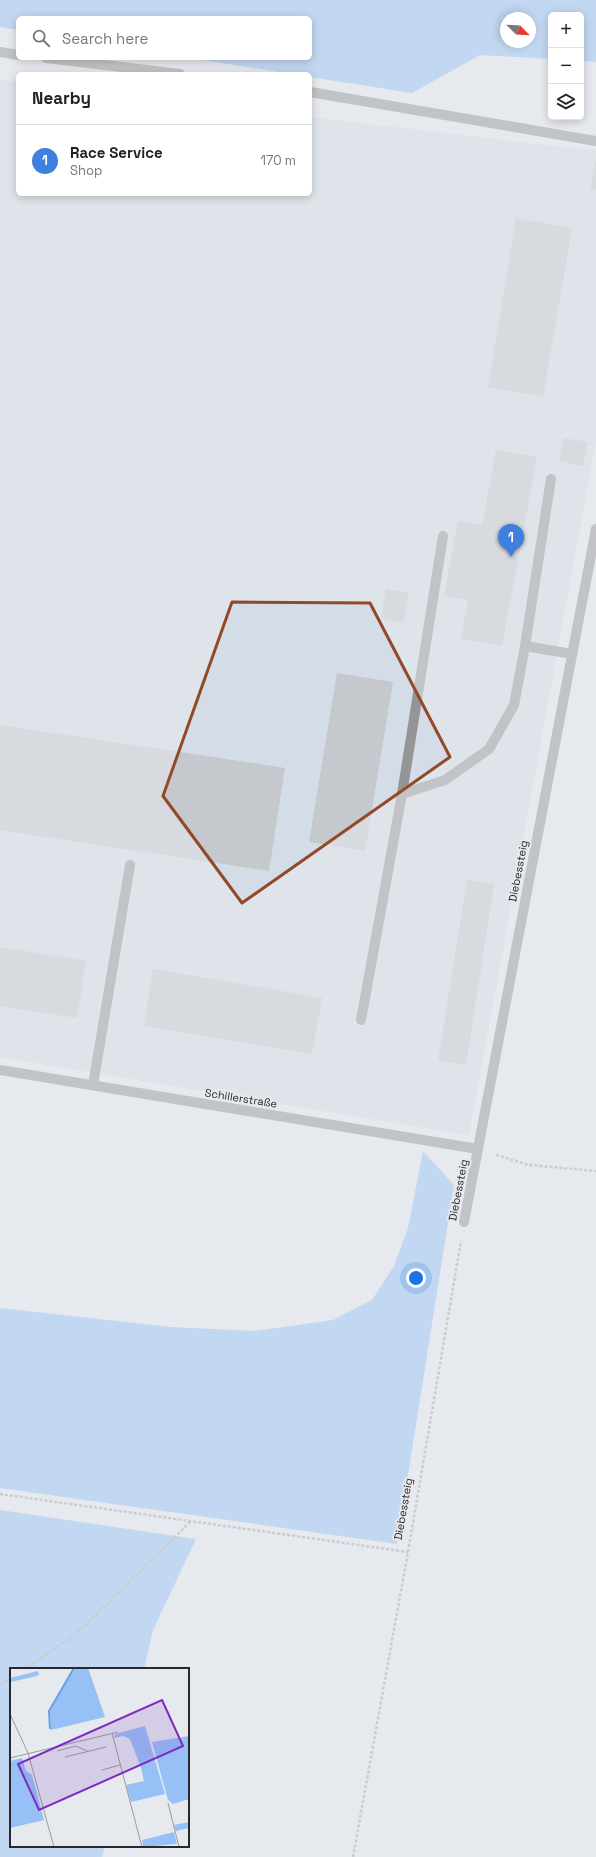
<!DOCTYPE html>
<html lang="en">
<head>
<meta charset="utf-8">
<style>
	body { margin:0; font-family:"Space Grotesk",sans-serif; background:#f2f2f2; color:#222 }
	.controls { position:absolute; right:12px; top:12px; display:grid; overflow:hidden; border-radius:6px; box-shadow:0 2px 10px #0003 }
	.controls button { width:36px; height:36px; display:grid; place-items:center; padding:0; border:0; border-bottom:1px solid #e0e0e0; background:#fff; color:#222; font:20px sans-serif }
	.compass { position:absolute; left:500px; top:12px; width:36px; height:36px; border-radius:50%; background:#fff; box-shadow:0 2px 10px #0003; rotate:114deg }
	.you { position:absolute; left:416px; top:1278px; width:14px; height:14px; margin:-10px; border:3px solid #fff; border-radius:50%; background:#1a73e8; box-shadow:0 0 0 6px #1a73e833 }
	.badge { display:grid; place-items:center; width:26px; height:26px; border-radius:50%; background:#b45309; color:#fff; font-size:13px; font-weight:700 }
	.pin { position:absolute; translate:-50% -33px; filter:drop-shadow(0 1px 2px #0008) }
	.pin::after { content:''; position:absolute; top:21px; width:14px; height:12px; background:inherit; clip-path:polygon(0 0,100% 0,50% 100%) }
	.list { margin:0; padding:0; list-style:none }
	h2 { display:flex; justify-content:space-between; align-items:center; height:52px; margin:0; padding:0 16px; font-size:17px }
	h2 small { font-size:13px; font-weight:400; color:#767676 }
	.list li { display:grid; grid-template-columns:26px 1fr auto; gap:12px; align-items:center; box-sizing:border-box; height:72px; padding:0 16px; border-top:1px solid #e0e0e0 }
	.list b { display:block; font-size:15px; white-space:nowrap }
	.list p { margin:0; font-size:13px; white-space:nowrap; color:#767676 }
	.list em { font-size:13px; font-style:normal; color:#767676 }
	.icon { flex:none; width:22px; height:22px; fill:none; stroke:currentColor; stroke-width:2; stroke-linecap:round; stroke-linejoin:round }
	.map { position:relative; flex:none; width:596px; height:1857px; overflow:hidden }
	.search { position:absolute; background:#fff; box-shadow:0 2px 10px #0003; left:16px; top:16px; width:296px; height:44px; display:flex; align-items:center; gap:10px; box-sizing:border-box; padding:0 14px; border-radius:6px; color:#767676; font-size:15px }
	.panel { position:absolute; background:#fff; box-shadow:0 2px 10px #0003; left:16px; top:72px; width:296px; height:124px; border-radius:6px }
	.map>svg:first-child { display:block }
</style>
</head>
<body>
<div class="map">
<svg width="596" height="1857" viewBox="0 0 596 1857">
	<rect width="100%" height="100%" fill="#e6e9ed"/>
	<polygon fill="#d4dde7" points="0,80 18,82 18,194 310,194 310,117 596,151 596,440 469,1135 0,1057"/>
	<g fill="#97c1f6" fill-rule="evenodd">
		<path d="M0,0H596V62L581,61V15H551V59L480,55L412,93L310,77V74H291L191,58H310V18H18V30L0,27ZM506,18H530V42H506Z"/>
		<polygon points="423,1151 454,1185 397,1544 0,1488 0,1308 171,1327 255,1331 333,1320 372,1300 394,1266 408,1228"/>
		<polygon points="0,1510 196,1539 153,1630 144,1669 11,1669 11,1846 105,1846 102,1857 0,1857"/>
	</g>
	<g fill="#c5c8cc">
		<polygon points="595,162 596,162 596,190 590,189"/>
		<polygon points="516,218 572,228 543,397 488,387"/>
		<polygon points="563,438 588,442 583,466 559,461"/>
		<polygon points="496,450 537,457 502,646 461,639 468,600 444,596 458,521 482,525"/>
		<polygon points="386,589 409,593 403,623 381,618"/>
		<polygon points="337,673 393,682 365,851 309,842"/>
		<polygon points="0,725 285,768 269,871 0,830"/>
		<polygon points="467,880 494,884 466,1065 438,1061"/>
		<polygon points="0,947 86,961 77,1018 0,1006"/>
		<polygon points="153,969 322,998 312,1054 144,1026"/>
	</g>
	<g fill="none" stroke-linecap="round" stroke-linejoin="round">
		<g stroke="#a8aaae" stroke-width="2.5" stroke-dasharray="3 2" stroke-linecap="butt">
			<polyline points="496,1155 529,1165 596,1171"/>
			<polyline points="0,1494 408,1552"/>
			<polyline points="24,1669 75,1635 191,1521"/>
			<polyline points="0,1685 11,1678"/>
			<polyline points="353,1857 408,1552 461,1241"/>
		</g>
		<g stroke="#949597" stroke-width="10">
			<polyline points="0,52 18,55"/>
			<polyline points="46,58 180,74"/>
			<polyline points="310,92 596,141"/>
			<polyline points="525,646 572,654"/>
			<polyline points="402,794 445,780 489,749 514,705 525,646 551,479"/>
			<polyline points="361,1020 402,794 443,536"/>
			<polyline points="0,1070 478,1149"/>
			<polyline points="93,1085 130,865"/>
			<polyline points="464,1222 596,529"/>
		</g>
	</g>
	<path d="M0 0H596V1857H0ZM232,602L370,603L450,757L242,903L163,796Z" fill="#e6e9ed" fill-opacity=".55" fill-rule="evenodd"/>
	<path fill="none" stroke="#914927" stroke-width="3" stroke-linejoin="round" d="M232,602L370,603L450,757L242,903L163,796Z"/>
	<g text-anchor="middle" stroke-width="4" stroke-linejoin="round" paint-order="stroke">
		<g font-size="11" fill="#27282a" stroke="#e6e9ed">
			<text transform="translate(518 871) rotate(-79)" y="4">Diebessteig</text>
			<text transform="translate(241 1098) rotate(9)" y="4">Schillerstraße</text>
			<text transform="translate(458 1190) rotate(-79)" y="4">Diebessteig</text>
			<text transform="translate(403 1509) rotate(-80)" y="4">Diebessteig</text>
		</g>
	</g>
	<g transform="translate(10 1668)">
		<rect width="179" height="179" fill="#e6e9ed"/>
		<path d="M64,0H78L95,49L41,62L40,43ZM28,3L29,7L23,9L0,14V10ZM135,58L155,126L121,134L116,117L134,113L131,100L120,71L113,68L104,70L105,66ZM179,68V131L163,136L158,132L142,74ZM12,90L16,103L22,107L34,152L0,160V93ZM179,154V160L166,163L164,157ZM164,164L167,176L133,179L132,172Z" fill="#97c1f6"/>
		<path fill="none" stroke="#65a1ea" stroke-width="2" d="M40,61L39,43L64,0"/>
		<path fill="none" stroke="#9a9c9f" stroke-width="1" d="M0,46L18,85L44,179M102,65L132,179M47,83L66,78L77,83M55,89L96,79M0,90L108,64M92,102L110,97M158,135L169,179"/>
		<path fill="#7b2cbf" fill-opacity="0.15" stroke="#7b2cbf" stroke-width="2" d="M152,32L173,78L29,142L8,96Z"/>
		<rect width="179" height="179" fill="none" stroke="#27282a" stroke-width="2"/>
	</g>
</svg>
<div class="controls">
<button>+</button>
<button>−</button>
<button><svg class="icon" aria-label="layers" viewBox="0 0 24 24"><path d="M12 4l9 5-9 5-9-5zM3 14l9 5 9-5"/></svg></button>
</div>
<svg class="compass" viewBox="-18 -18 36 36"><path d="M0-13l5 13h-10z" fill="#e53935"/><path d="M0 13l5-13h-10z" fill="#767676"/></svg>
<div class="you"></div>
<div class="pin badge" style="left:511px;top:557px;background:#3f7fe0">1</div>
<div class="search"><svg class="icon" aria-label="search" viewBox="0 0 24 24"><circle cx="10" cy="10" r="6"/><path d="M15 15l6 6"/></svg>Search here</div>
<section class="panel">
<h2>Nearby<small></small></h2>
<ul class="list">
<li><span class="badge" style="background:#3f7fe0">1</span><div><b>Race Service</b><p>Shop</p></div><em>170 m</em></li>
</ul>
</section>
</div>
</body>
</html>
